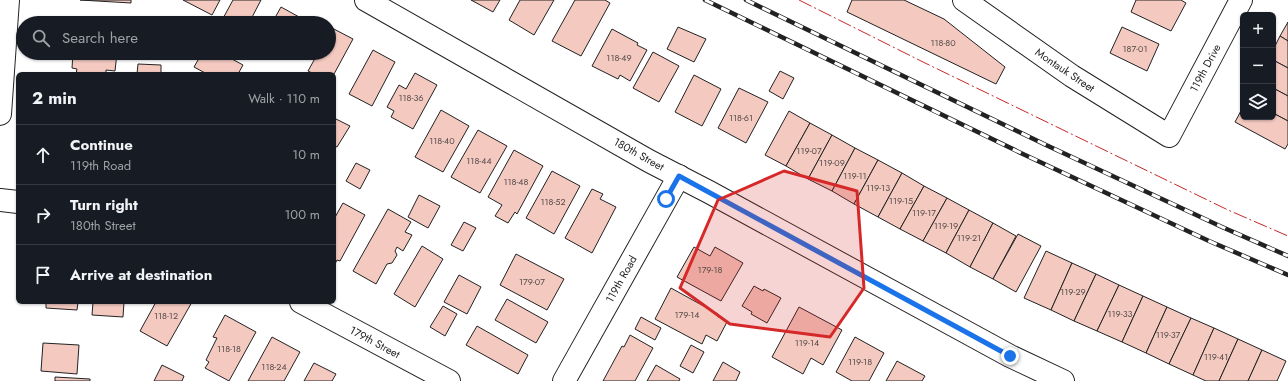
<!DOCTYPE html>
<html lang="en">
<head>
<meta charset="utf-8">
<style>
	body { margin:0; font-family:Jost,sans-serif; background:#242831; color:#f1f3f6 }
	.controls { position:absolute; right:12px; top:12px; display:grid; overflow:hidden; border-radius:6px; box-shadow:0 1px 3px #0004 }
	.controls button { width:36px; height:36px; display:grid; place-items:center; padding:0; border:0; border-bottom:1px solid #363941; background:#171b24; color:#f1f3f6; font:20px sans-serif }
	.stop { position:absolute; width:12px; height:12px; margin:-9px; border:3px solid #1a73e8; border-radius:50%; background:#fff }
	.stop.end { background:#1a73e8; border-color:#fff; box-shadow:0 1px 4px #0008 }
	.list { margin:0; padding:0; list-style:none }
	h2 { display:flex; justify-content:space-between; align-items:center; height:52px; margin:0; padding:0 16px; font-size:17px }
	h2 small { font-size:13px; font-weight:400; color:#9ea1a6 }
	.list li { display:grid; grid-template-columns:26px 1fr auto; gap:12px; align-items:center; box-sizing:border-box; height:60px; padding:0 16px; border-top:1px solid #363941 }
	.list b { display:block; font-size:15px; white-space:nowrap }
	.list p { margin:0; font-size:13px; white-space:nowrap; color:#9ea1a6 }
	.list em { font-size:13px; font-style:normal; color:#9ea1a6 }
	.icon { flex:none; width:22px; height:22px; fill:none; stroke:currentColor; stroke-width:2; stroke-linecap:round; stroke-linejoin:round }
	.map { position:relative; flex:none; width:1288px; height:381px; overflow:hidden }
	.search { position:absolute; background:#171b24; box-shadow:0 1px 3px #0004; left:16px; top:16px; width:320px; height:44px; display:flex; align-items:center; gap:10px; box-sizing:border-box; padding:0 14px; border-radius:22px; color:#9ea1a6; font-size:15px }
	.panel { position:absolute; background:#171b24; box-shadow:0 1px 3px #0004; left:16px; top:72px; width:320px; height:232px; border-radius:6px }
	.map>svg:first-child { display:block }
</style>
</head>
<body>
<div class="map">
<svg width="1288" height="381" viewBox="0 0 1288 381">
	<rect width="100%" height="100%" fill="#fff"/>
	<g fill="#f3c9c0" stroke="#222">
		<polygon points="80,0 131,0 131,3"/>
		<polygon points="183,0 220,0 212,15"/>
		<polygon points="233,0 261,0 249,23 222,23 221,22"/>
		<polygon points="471,0 500,0 493,12"/>
		<polygon points="520,0 554,0 534,35 509,20"/>
		<polygon points="575,0 605,0 610,3 581,56 552,41"/>
		<polygon points="852,0 904,0 944,19 1005,67 996,84 847,12"/>
		<polygon points="1136,0 1181,0 1186,3 1171,31 1131,12"/>
		<polygon points="281,7 310,23 272,23"/>
		<polygon points="76,18 119,21 119,23 75,23"/>
		<polygon points="1288,22 1288,41 1280,36"/>
		<polygon points="678,27 706,39 694,62 667,49"/>
		<polygon points="1122,27 1159,44 1147,71 1110,53"/>
		<polygon points="332,28 353,39 334,74 314,74 308,71 318,53 329,53 329,33"/>
		<polygon points="612,29 638,43 637,45 647,50 630,81 620,75 618,79 592,66"/>
		<polygon points="1280,36 1288,41 1288,68 1273,60 1273,50"/>
		<polygon points="373,50 395,62 372,106 349,94"/>
		<polygon points="653,52 679,66 659,102 633,88"/>
		<polygon points="73,53 117,53 115,71 106,70 106,74 76,74 77,69 72,68"/>
		<polygon points="202,53 221,53 243,65 238,74 207,74 194,67"/>
		<polygon points="284,53 294,53 292,57"/>
		<polygon points="1273,60 1288,68 1288,96 1273,88"/>
		<polygon points="138,64 161,65 161,74 137,74"/>
		<polygon points="780,71 794,78 783,99 769,91"/>
		<polygon points="415,73 437,85 413,129 391,117 394,111 387,107 399,85 406,89"/>
		<polygon points="694,75 721,89 702,126 675,112"/>
		<polygon points="739,88 768,102 746,143 718,128"/>
		<polygon points="1273,88 1288,96 1288,121 1273,113"/>
		<polygon points="1243,107 1243,117 1273,117 1273,113 1288,121 1288,144 1285,149 1235,122"/>
		<polygon points="441,110 469,126 443,172 415,157"/>
		<polygon points="789,111 810,123 786,166 765,155"/>
		<polygon points="334,118 350,126 337,147 334,146"/>
		<polygon points="810,123 832,135 808,179 786,166"/>
		<polygon points="478,130 507,146 480,193 451,177"/>
		<polygon points="832,135 855,148 832,191 808,179"/>
		<polygon points="855,148 878,160 854,204 832,191"/>
		<polygon points="514,150 543,166 517,214 515,212 508,223 495,216 502,205 488,197"/>
		<polygon points="878,160 902,173 878,217 854,204"/>
		<polygon points="356,163 370,170 360,189 346,181"/>
		<polygon points="552,171 580,186 554,234 526,218"/>
		<polygon points="902,173 924,186 900,229 878,217"/>
		<polygon points="924,186 947,198 923,241 900,229"/>
		<polygon points="592,189 603,194 600,199 616,207 592,253 565,238"/>
		<polygon points="419,195 440,206 428,228 408,217"/>
		<polygon points="947,198 969,210 946,253 923,241"/>
		<polygon points="343,203 365,215 340,261 337,260 335,264 334,263 334,219"/>
		<polygon points="388,209 411,222 405,232 412,235 403,251 397,247 395,251 397,255 392,263 387,264 376,284 353,271"/>
		<polygon points="969,210 993,223 970,267 946,253"/>
		<polygon points="464,222 476,228 463,251 451,245"/>
		<polygon points="993,223 1016,236 993,279 970,267"/>
		<polygon points="1018,234 1041,246 1016,292 993,279"/>
		<polygon points="422,246 443,259 415,307 394,294"/>
		<polygon points="694,247 710,256 715,247 743,263 721,301 677,277"/>
		<polygon points="1046,251 1072,263 1051,310 1024,298"/>
		<polygon points="516,254 564,279 547,310 500,285"/>
		<polygon points="1072,263 1096,274 1074,321 1051,310"/>
		<polygon points="1096,274 1119,285 1097,331 1074,321"/>
		<polygon points="459,275 481,287 467,314 444,302"/>
		<polygon points="1119,285 1143,296 1122,342 1097,331"/>
		<polygon points="754,286 763,291 764,289 781,298 767,323 751,314 752,312 742,306"/>
		<polygon points="671,288 718,314 717,316 727,322 717,341 706,335 702,344 655,319"/>
		<polygon points="1143,296 1167,307 1146,353 1122,342"/>
		<polygon points="507,299 548,322 536,343 495,320"/>
		<polygon points="46,302 78,302 77,310 46,308"/>
		<polygon points="93,302 124,302 123,317 92,315"/>
		<polygon points="156,302 192,302 167,346 140,331"/>
		<polygon points="443,306 457,314 445,336 430,327"/>
		<polygon points="799,307 842,330 823,365 811,358 803,374 772,357"/>
		<polygon points="1167,307 1191,318 1169,364 1146,353"/>
		<polygon points="225,315 256,332 229,381 205,368 209,362 206,360 217,338 213,337"/>
		<polygon points="641,317 661,328 655,340 635,329"/>
		<polygon points="1191,318 1214,328 1193,375 1169,364"/>
		<polygon points="477,326 528,355 518,374 466,345"/>
		<polygon points="1214,328 1238,339 1219,381 1206,381 1193,375"/>
		<polygon points="630,335 653,348 635,381 603,381 622,346 624,347"/>
		<polygon points="272,337 300,352 284,381 248,381"/>
		<polygon points="855,337 884,353 869,381 852,381 836,372"/>
		<polygon points="1238,339 1262,350 1248,381 1219,381"/>
		<polygon points="43,343 79,345 77,374 41,371"/>
		<polygon points="691,345 704,352 693,373 680,366"/>
		<polygon points="1262,350 1286,361 1277,381 1248,381"/>
		<polygon points="897,361 925,376 922,381 886,381"/>
		<polygon points="723,362 740,372 736,381 713,381"/>
		<polygon points="314,363 336,374 332,381 304,381"/>
		<polygon points="162,365 184,376 182,381 154,381"/>
		<polygon points="656,365 680,379 679,381 647,381"/>
		<polygon points="55,377 90,379 90,381 55,381"/>
	</g>
	<g fill="none" stroke-linecap="round" stroke-linejoin="round">
		<defs>
			<g id="minor">
				<polyline points="366,0 649,161 709,192 1010,356 1063,381"/>
				<polyline points="964,0 1072,76 1169,136 1241,0"/>
				<polyline points="0,200 18,202"/>
				<polyline points="301,302 449,381"/>
				<polyline points="564,381 679,176"/>
			</g>
			<polyline id="tertiary" points="0,114 8,0"/>
		</defs>
		<use href="#minor" stroke="#222" stroke-width="24"/>
		<use href="#tertiary" stroke="#222" stroke-width="24"/>
		<use href="#minor" stroke="#fff" stroke-width="22"/>
		<use href="#tertiary" stroke="#fff" stroke-width="22"/>
		<defs>
			<g id="rail">
				<polyline points="705,0 1025,155 1209,241 1288,275"/>
				<polyline points="746,0 1046,145 1222,227 1288,256"/>
			</g>
		</defs>
		<use href="#rail" stroke="#222" stroke-width="4.5"/>
		<use href="#rail" stroke="#fff" stroke-width="3" stroke-dasharray="9" stroke-linecap="butt"/>
		<polyline stroke="#c62828" stroke-width="1" stroke-dasharray="14 3 2 3" stroke-linecap="butt" points="799,0 923,62 1228,210 1288,236"/>
	</g>
	<g fill="none" stroke-linecap="round" stroke-linejoin="round">
		<polyline stroke="#1a73e8" stroke-width="5" points="666,199 679,176 1010,356"/>
	</g>
	<path fill="#d62828" fill-opacity="0.2" stroke="#d62828" stroke-width="3" stroke-linejoin="round" d="M784,171L857,191L864,288L830,337L730,324L680,288L718,200Z"/>
	<g text-anchor="middle" stroke-width="3" stroke-linejoin="round" paint-order="stroke">
		<g font-size="9" fill="#564c4a">
			<text x="943" y="46">118-80</text>
			<text x="1135" y="52">187-01</text>
			<text x="619" y="61">118-49</text>
			<text x="411" y="101">118-36</text>
			<text x="741" y="121">118-61</text>
			<text x="442" y="144">118-40</text>
			<text x="809" y="154">119-07</text>
			<text x="479" y="164">118-44</text>
			<text x="832" y="166">119-09</text>
			<text x="855" y="179">119-11</text>
			<text x="516" y="185">118-48</text>
			<text x="878" y="191">119-13</text>
			<text x="901" y="204">119-15</text>
			<text x="553" y="205">118-52</text>
			<text x="924" y="216">119-17</text>
			<text x="946" y="229">119-19</text>
			<text x="969" y="241">119-21</text>
			<text x="710" y="273">179-18</text>
			<text x="532" y="285">179-07</text>
			<text x="1073" y="295">119-29</text>
			<text x="1120" y="317">119-33</text>
			<text x="687" y="318">179-14</text>
			<text x="166" y="319">118-12</text>
			<text x="1168" y="338">119-37</text>
			<text x="807" y="346">119-14</text>
			<text x="229" y="352">118-18</text>
			<text x="1216" y="360">119-41</text>
			<text x="860" y="365">119-18</text>
			<text x="274" y="370">118-24</text>
		</g>
		<g font-size="11" fill="#222" stroke="#fff">
			<text transform="translate(1205 68) rotate(-62)" y="4">119th Drive</text>
			<text transform="translate(1065 70) rotate(34)" y="4">Montauk Street</text>
			<text transform="translate(639 154) rotate(29)" y="4">180th Street</text>
			<text transform="translate(621 279) rotate(-61)" y="4">119th Road</text>
			<text transform="translate(375 342) rotate(28)" y="4">179th Street</text>
		</g>
	</g>
</svg>
<div class="controls">
<button>+</button>
<button>−</button>
<button><svg class="icon" aria-label="layers" viewBox="0 0 24 24"><path d="M12 4l9 5-9 5-9-5zM3 14l9 5 9-5"/></svg></button>
</div>
<div class="stop" style="left:666px;top:199px"></div>
<div class="stop end" style="left:1010px;top:356px"></div>
<div class="search"><svg class="icon" aria-label="search" viewBox="0 0 24 24"><circle cx="10" cy="10" r="6"/><path d="M15 15l6 6"/></svg>Search here</div>
<section class="panel">
<h2>2 min<small>Walk · 110 m</small></h2>
<ul class="list">
<li><svg class="icon" aria-label="ahead" viewBox="0 0 24 24"><path d="M12 20V5M6 11l6-6 6 6"/></svg><div><b>Continue</b><p>119th Road</p></div><em>10 m</em></li>
<li><svg class="icon" aria-label="right" viewBox="0 0 24 24"><path d="M7 20v-9h11M14 6l5 5-5 5"/></svg><div><b>Turn right</b><p>180th Street</p></div><em>100 m</em></li>
<li><svg class="icon" aria-label="arrive" viewBox="0 0 24 24"><path d="M6 21V4h12l-3 4 3 4H6"/></svg><div><b>Arrive at destination</b></div></li>
</ul>
</section>
</div>
</body>
</html>
